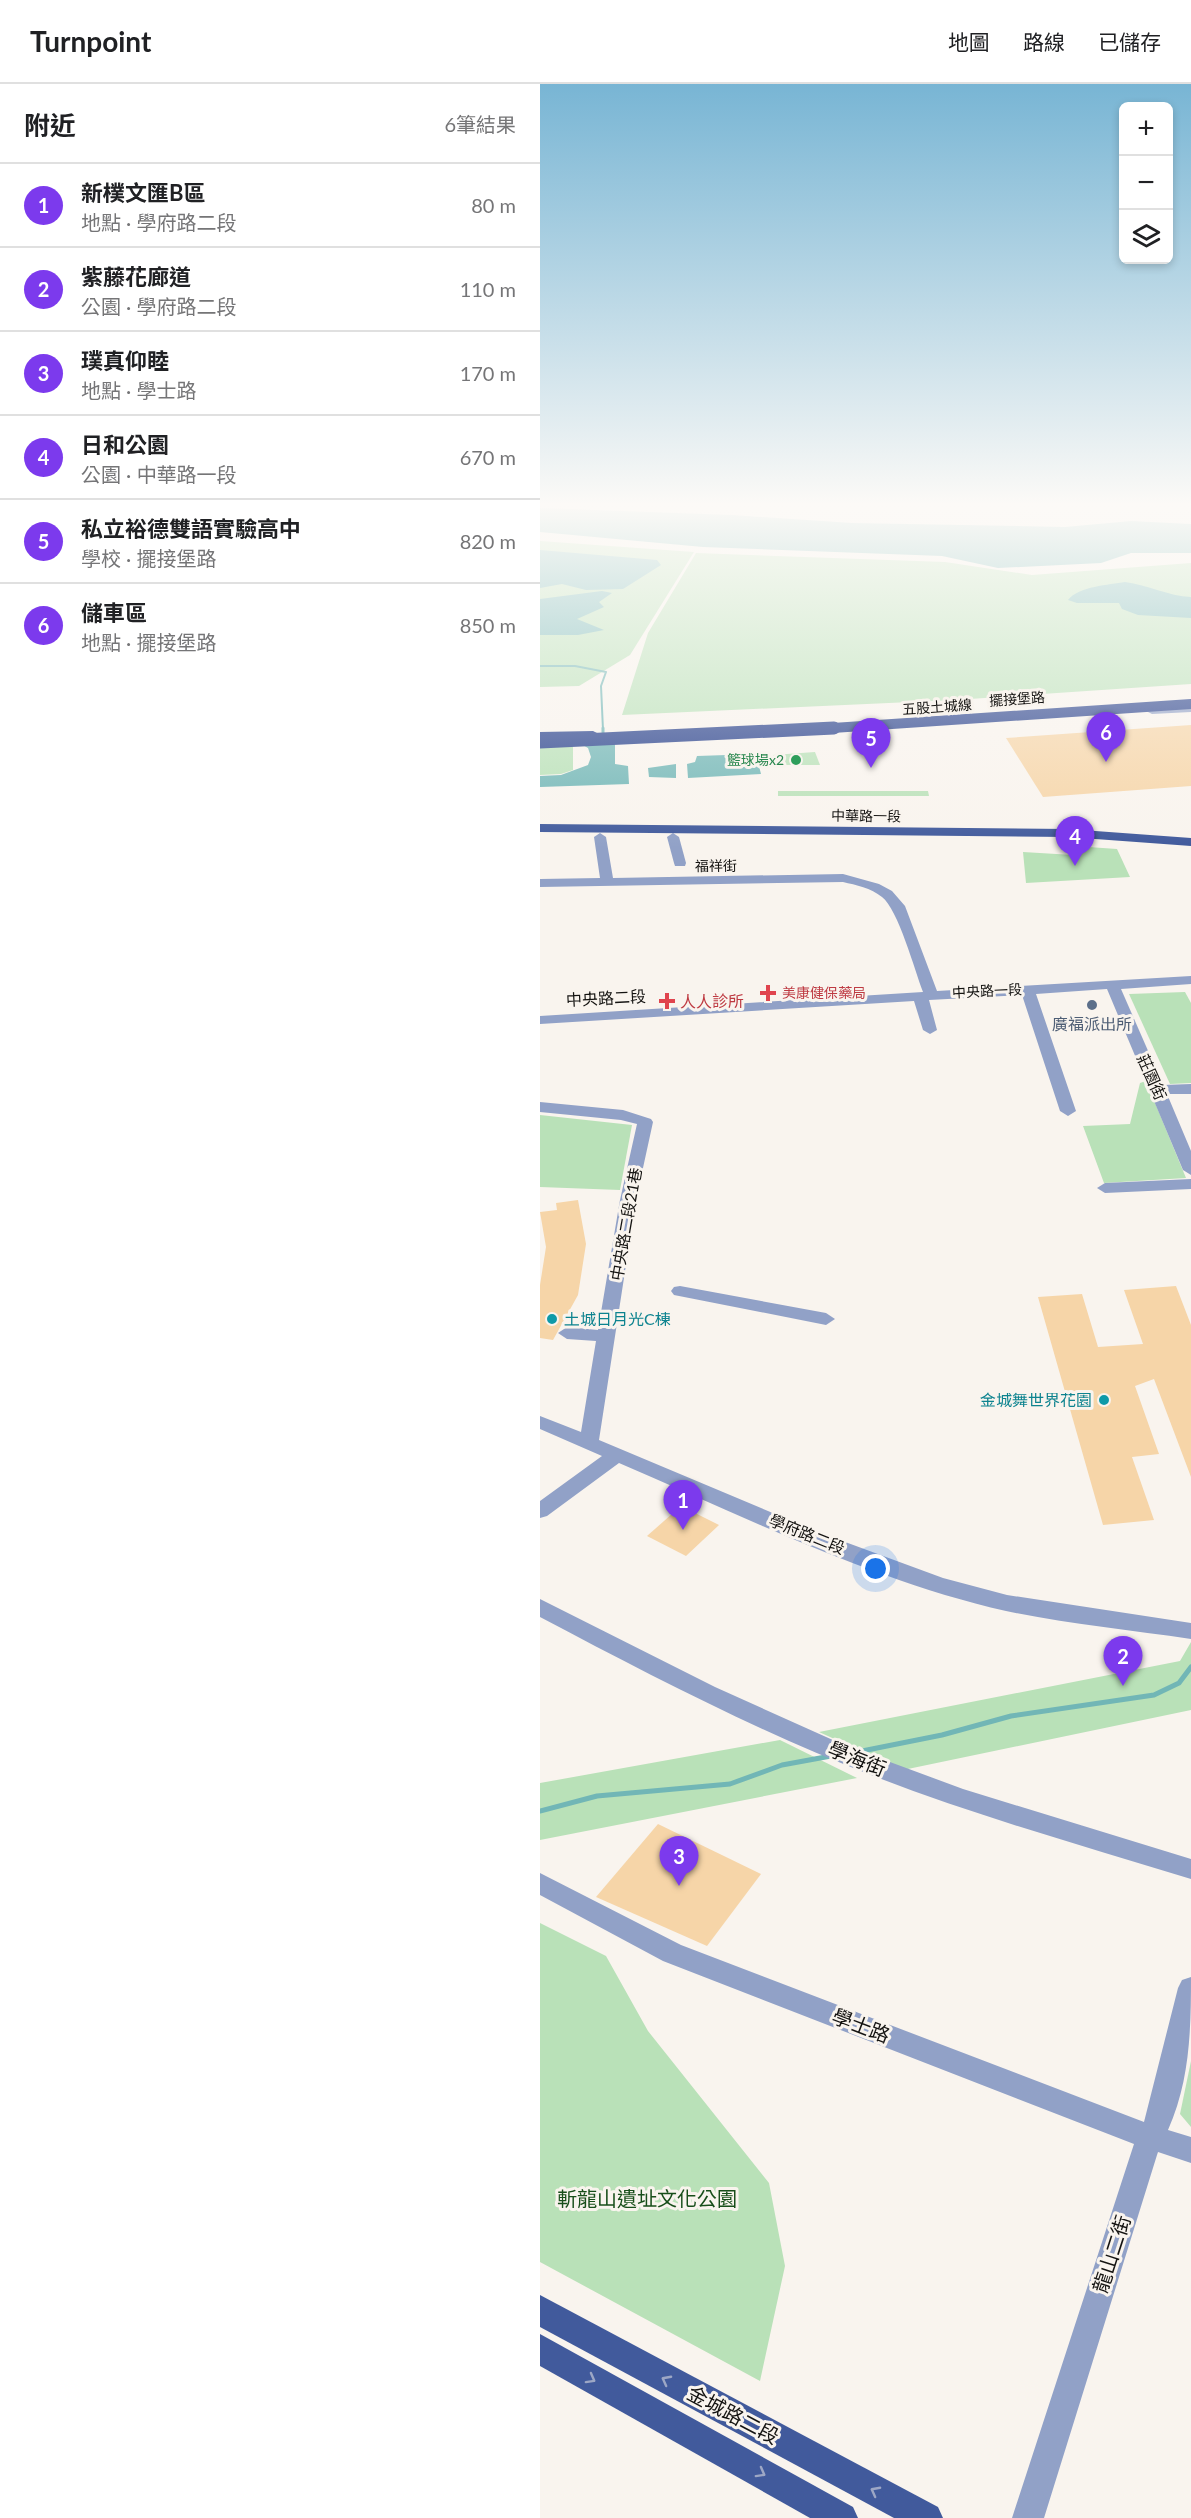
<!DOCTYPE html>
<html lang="zh-TW">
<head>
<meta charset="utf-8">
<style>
	body { margin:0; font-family:Lato,"Noto Sans TC",sans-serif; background:#f6f6f6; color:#202124 }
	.controls { position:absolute; right:18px; top:18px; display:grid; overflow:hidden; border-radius:9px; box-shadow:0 3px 9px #0003 }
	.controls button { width:54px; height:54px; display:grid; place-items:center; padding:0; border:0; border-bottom:2px solid #e0e0e0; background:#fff; color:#202124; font:30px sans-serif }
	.you { position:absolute; left:336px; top:1485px; width:21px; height:21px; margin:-15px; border:4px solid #fff; border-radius:50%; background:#1a73e8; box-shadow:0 0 0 9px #1a73e833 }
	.badge { display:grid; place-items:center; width:39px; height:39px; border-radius:50%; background:#7c3aed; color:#fff; font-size:20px; font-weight:700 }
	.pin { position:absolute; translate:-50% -50px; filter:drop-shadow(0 2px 3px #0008) }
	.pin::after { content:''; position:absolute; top:32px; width:21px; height:18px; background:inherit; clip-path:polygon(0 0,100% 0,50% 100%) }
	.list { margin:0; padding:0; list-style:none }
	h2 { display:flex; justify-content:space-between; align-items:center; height:78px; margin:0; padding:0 24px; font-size:26px }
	h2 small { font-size:20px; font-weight:400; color:#757577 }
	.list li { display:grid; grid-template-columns:39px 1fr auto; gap:18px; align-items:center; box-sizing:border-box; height:84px; padding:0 24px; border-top:2px solid #e0e0e0 }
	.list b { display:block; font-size:22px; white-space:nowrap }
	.list p { margin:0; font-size:20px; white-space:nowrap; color:#757577 }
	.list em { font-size:20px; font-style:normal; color:#757577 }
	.icon { flex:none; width:33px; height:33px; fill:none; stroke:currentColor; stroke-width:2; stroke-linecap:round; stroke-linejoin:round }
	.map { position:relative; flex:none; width:651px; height:2434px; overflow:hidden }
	header { display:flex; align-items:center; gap:36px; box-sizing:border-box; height:84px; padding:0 30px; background:#fff; border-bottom:2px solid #e0e0e0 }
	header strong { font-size:28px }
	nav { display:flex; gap:33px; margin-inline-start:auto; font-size:21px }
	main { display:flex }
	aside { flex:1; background:#fff }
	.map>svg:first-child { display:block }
</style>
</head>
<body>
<header>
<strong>Turnpoint</strong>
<nav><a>地圖</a><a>路線</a><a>已儲存</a></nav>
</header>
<main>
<aside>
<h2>附近<small>6筆結果</small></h2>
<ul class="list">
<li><span class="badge">1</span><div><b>新樸文匯B區</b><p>地點 · 學府路二段</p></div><em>80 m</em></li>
<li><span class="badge">2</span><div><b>紫藤花廊道</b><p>公園 · 學府路二段</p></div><em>110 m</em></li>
<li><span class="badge">3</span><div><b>璞真仰睦</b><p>地點 · 學士路</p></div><em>170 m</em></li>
<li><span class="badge">4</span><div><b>日和公園</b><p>公園 · 中華路一段</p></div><em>670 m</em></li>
<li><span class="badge">5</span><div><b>私立裕德雙語實驗高中</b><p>學校 · 擺接堡路</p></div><em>820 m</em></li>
<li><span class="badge">6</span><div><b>儲車區</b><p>地點 · 擺接堡路</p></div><em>850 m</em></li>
</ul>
</aside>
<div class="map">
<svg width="651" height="2434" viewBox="0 0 651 2434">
	<rect width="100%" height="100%" fill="#f9f4ee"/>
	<g fill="#b9e1b8">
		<polygon points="0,457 154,468 90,571 39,602 0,603"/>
		<polygon points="156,469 405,478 492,491 651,479 651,600 415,616 82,631 108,549"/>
		<polygon points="33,660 33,686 21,690 0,691 0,661"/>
		<polygon points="275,668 280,681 235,681 233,671"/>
		<polygon points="238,707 388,707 389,712 238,712"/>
		<polygon points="534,762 577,765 590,793 486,799 483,768 533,771"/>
		<polygon points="645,908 651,919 651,999 630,1000 589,910"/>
		<polygon points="606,997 646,1094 564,1099 543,1042 590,1040 600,999"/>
		<polygon points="0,1031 92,1041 80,1106 0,1103"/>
		<polygon points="651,1558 651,1626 363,1686 279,1648 640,1577"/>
		<polygon points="240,1656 317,1694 0,1756 0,1699"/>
		<polygon points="0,1839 66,1872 108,1947 229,2099 245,2182 220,2297 0,2178"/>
		<polygon points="651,1977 651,2043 640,2030"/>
	</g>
	<g fill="#71b6b6">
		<polygon points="0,424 192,431 312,439 525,443 591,437 651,440 651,469 591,469 561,479 458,484 402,472 163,463 0,448"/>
		<polygon points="0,466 117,476 121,481 83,505 46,506 22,500 0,504"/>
		<path d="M585,498C608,501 628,512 651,513V534L598,531L582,525L579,519H537L528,516C539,502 569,501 585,498Z"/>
		<polygon points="62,507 72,509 59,518 64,523 37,535 64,546 38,551 0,551 0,515"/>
		<polygon points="75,658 75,680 88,682 89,700 0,703 0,692 21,691 48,681 51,673 48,664 39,659"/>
		<polygon points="216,670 221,690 148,694 147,680 155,678 157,672"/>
		<polygon points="136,680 136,694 109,693 108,684"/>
	</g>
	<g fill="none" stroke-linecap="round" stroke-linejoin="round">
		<polyline stroke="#71b6b6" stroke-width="2" points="0,582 35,582 66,588 61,602 63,646"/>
		<polyline stroke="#71b6b6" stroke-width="3" points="63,644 63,654"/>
		<g stroke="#71b6b6" stroke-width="5">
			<polyline points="317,1668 402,1651 471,1632 614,1611 639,1599 651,1583"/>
			<polyline points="0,1727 57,1712 190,1700 242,1681 291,1672"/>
		</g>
	</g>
	<g fill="#f6d5a8">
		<polygon points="651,641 651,702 503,713 466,654"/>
		<polygon points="38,1116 46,1160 38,1211 13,1256 0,1254 0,1201 6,1163 0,1128 17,1126 16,1119"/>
		<polygon points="636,1202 651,1241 651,1393 614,1295 595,1302 619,1370 592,1373 614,1436 563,1441 498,1213 542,1210 558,1263 603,1260 584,1206"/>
		<polygon points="141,1422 179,1441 146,1472 107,1452"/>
		<polygon points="118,1740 221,1790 167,1862 56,1813"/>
	</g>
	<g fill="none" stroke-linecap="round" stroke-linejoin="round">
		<g fill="#91a1c7" fill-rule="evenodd">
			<polygon points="651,622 651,628 612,630 606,627 612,624"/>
			<path d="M60,749L66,753L73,794L303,790L339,800L352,807L365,822L397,907L651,892V900L581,905L623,1001L651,1000V1010H627L651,1067V1091L643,1086L567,905L496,910L536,1027L528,1032L520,1027L482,911L389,916L397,946L390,950L383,946L374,917L0,940V932L383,908C375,887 358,825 342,813C331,804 316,801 303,798L0,803V795L60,794L54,753Z"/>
			<polygon points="133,749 139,753 146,779 145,782 135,782 134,779 127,753"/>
			<path d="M0,1018L83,1026L111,1035L113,1038L96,1116L59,1356L278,1448L403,1494L467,1511L651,1539V1555C590,1546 527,1540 466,1527C336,1498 202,1432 79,1379L7,1432L0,1434V1417L62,1372L0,1345V1332L41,1348L56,1257L27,1255L18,1249L27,1243L58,1246L80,1116L97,1040L81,1036L0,1028Z"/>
			<polygon points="651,1095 651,1105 565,1109 557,1104 565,1099"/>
			<polygon points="140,1202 286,1229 295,1235 286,1241 134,1211 131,1207 134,1203"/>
			<path d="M0,1515L175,1603L304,1661L423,1705L651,1775V1795C544,1762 436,1732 331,1691C217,1647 108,1590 0,1533Z"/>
			<path d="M0,1789L141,1861L604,2038L638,1904L642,1896L651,1893C651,1945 650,1997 628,2046L651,2053V2079L618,2068L617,2071L504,2434H472L594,2060L123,1877L0,1811Z"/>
		</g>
		<g fill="#415a9c" fill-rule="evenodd">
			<polygon points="0,740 528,745 651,754 651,762 528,753 0,748"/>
			<polygon points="0,2211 398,2423 403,2434 354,2434 0,2243"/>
			<polygon points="0,2250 313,2423 318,2434 270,2434 0,2282"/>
		</g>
		<polygon fill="#263f8b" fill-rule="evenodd" points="53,647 59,650 57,652 0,654 0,648"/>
		<polyline stroke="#263f8b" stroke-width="10" points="263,646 651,620"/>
		<polyline stroke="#263f8b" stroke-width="13" points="0,658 294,644"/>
	</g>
	<defs><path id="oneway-chevron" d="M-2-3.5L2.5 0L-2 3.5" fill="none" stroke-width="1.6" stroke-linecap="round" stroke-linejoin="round" transform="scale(1.5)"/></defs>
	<g stroke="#9da7c5">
		<use href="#oneway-chevron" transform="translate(51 2295) rotate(29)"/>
		<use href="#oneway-chevron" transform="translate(126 2296) rotate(-152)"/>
		<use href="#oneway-chevron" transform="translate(221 2389) rotate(29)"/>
		<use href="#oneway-chevron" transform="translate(335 2407) rotate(-152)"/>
	</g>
	<linearGradient id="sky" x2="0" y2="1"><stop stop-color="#78b5d4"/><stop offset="0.55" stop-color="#fcfaf7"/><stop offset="1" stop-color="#fcfaf7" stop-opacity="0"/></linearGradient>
	<rect width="651" height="764" fill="url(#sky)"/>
	<circle fill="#2e9e5b" stroke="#f9f4ee" stroke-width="2" cx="256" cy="676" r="6"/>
	<g fill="#e0444e" stroke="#f9f4ee" stroke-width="2">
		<path d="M225 900h6v6h6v6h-6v6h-6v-6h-6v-6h6z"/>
		<path d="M124 908h6v6h6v6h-6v6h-6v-6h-6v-6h6z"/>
	</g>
	<circle fill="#5c6f8a" stroke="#f9f4ee" stroke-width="2" cx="552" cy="921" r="6"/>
	<g fill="#0f9aa8" stroke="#f9f4ee" stroke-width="2">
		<circle cx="12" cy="1235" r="6"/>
		<circle cx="564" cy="1316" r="6"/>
	</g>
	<g text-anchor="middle" stroke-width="6" stroke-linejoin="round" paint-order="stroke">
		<g font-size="14" fill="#141311" stroke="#f9f4ee">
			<text transform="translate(477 615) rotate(-4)" y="5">擺接堡路</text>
			<text transform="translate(397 623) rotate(-4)" y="5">五股土城線</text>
			<text transform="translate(326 732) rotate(1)" y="5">中華路一段</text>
			<text transform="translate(176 782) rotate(-1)" y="5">福祥街</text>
			<text transform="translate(447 907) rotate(-3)" y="5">中央路一段</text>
		</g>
		<g font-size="14" fill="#27864d" stroke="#f9f4ee" text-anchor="end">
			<text x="244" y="681">籃球場x2</text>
		</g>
		<g font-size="14" fill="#be3a42" stroke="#f9f4ee" text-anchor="start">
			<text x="242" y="914">美康健保藥局</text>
		</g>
		<g font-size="16" fill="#141311" stroke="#f9f4ee">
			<text transform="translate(66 914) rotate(-3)" y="6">中央路二段</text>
			<text transform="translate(612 993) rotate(66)" y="6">莊園街</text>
			<text transform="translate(86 1140) rotate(-80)" y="6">中央路二段21巷</text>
			<text transform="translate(267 1450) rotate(22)" y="6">學府路二段</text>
		</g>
		<g font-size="16" fill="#be3a42" stroke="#f9f4ee" text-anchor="start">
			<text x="140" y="923">人人診所</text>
		</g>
		<g font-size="16" fill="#4e5e75" stroke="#f9f4ee">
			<text x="552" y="946">廣福派出所</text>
		</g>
		<g font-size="16" fill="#0d838f" stroke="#f9f4ee" text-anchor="start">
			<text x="24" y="1241">土城日月光C棟</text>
			<text x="552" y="1322" text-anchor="end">金城舞世界花園</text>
		</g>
		<g font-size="20" fill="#141311" stroke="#f9f4ee">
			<text transform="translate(317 1675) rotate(22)" y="7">學海街</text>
			<text transform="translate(321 1942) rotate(21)" y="7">學士路</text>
			<text transform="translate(572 2170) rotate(-72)" y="7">龍山二街</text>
			<text transform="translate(193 2331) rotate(28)" y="7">金城路二段</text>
		</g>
		<g font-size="20" fill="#184e1a" stroke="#f9f4ee">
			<text x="107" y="2122">斬龍山遺址文化公園</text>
		</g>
	</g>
</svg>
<div class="controls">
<button>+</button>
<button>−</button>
<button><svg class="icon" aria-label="layers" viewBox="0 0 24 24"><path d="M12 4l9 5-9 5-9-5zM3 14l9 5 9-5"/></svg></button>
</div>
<div class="you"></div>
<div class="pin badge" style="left:143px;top:1446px">1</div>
<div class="pin badge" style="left:583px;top:1602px">2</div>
<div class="pin badge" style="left:139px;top:1802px">3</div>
<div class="pin badge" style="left:535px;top:782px">4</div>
<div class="pin badge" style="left:331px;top:684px">5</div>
<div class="pin badge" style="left:566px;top:678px">6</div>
</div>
</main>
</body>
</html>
